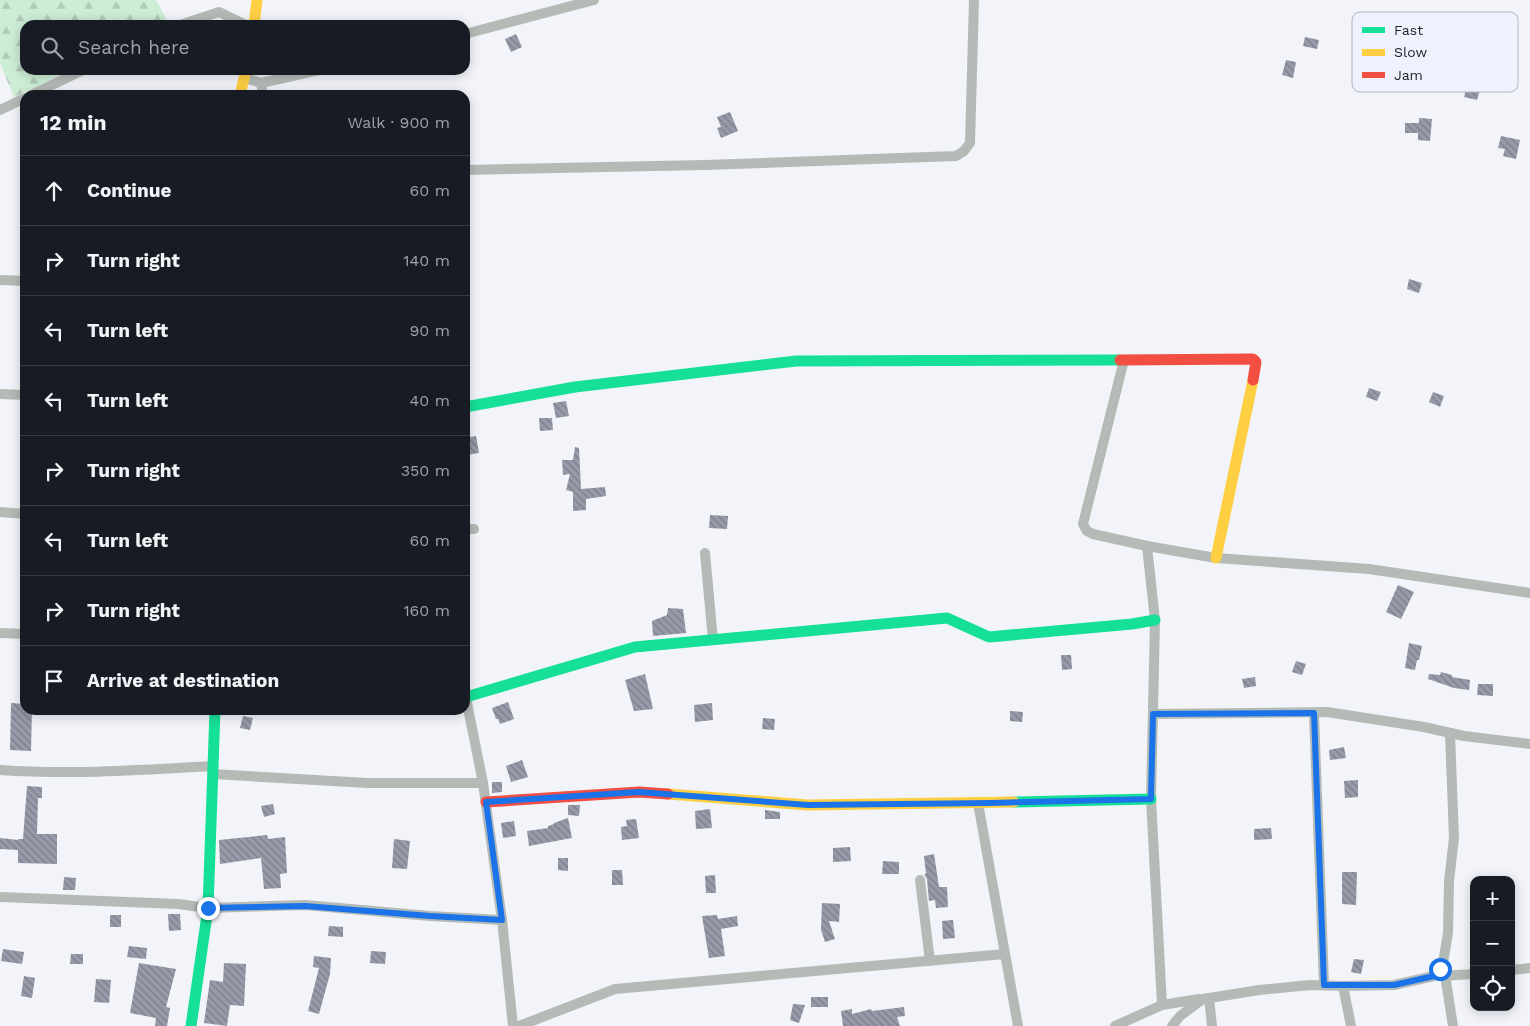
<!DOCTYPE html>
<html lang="en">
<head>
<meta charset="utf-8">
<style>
	body { margin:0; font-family:"Work Sans",sans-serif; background:#242831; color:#f1f3f6 }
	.controls { position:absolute; right:15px; bottom:15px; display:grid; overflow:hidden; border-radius:10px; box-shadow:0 2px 12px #0003 }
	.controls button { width:45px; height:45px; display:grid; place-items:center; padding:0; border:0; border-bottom:1px solid #363941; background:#171b24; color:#f1f3f6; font:25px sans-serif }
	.stop { position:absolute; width:15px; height:15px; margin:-11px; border:4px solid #1a73e8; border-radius:50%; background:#fff }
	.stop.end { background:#1a73e8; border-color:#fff; box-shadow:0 1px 5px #0008 }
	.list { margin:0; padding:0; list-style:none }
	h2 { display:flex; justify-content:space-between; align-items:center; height:65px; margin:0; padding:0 20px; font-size:21px }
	h2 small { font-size:16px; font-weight:400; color:#9ea1a6 }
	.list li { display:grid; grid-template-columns:32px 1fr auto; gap:15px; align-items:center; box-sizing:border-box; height:70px; padding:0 20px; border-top:1px solid #363941 }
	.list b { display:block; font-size:19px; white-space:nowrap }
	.list em { font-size:16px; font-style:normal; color:#9ea1a6 }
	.icon { flex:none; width:28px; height:28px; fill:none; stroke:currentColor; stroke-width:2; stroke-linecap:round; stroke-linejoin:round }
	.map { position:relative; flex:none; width:1530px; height:1026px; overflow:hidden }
	.search { position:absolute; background:#171b24; box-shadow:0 2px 12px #0003; left:20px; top:20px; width:450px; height:55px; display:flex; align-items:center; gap:12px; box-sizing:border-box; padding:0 18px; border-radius:15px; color:#9ea1a6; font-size:19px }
	.panel { position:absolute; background:#171b24; box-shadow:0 2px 12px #0003; left:20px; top:90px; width:450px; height:625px; border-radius:15px }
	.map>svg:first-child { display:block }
</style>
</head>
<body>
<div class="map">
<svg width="1530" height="1026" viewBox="0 0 1530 1026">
	<defs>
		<pattern id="forest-firs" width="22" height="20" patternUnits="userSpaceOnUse" patternTransform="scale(1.25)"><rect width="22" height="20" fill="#cdedd5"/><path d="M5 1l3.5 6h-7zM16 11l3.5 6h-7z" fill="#b0cbb7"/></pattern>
		<pattern id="building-back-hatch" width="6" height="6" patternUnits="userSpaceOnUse" patternTransform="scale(1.25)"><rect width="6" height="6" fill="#979aa8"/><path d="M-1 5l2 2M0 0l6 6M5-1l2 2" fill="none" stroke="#7b7d89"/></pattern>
	</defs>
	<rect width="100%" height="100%" fill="#f2f4fa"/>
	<polygon fill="url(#forest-firs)" points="0,0 156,0 169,24 25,25 25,70 71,70 14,97 0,63"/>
	<g fill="url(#building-back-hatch)">
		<polygon points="516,34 522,47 511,52 505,39"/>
		<polygon points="1305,37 1319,40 1317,49 1303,46"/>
		<polygon points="1286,60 1296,62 1293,78 1282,75"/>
		<polygon points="1467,86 1480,90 1477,100 1464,97"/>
		<polygon points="730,112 738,131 721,138 717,128 721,127 717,117"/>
		<polygon points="1419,118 1432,119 1430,141 1418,140 1418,133 1405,133 1405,123 1419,123"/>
		<polygon points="1501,136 1520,140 1516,159 1503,156 1505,149 1498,148"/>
		<polygon points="1409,279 1422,283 1419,293 1407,289"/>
		<polygon points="1369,388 1381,392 1377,401 1366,397"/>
		<polygon points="1433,392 1444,396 1440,407 1429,402"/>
		<polygon points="566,401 569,416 556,418 553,403"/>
		<polygon points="539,418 552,418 553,430 540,431"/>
		<polygon points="476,436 479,453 467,455 465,438"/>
		<polygon points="575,447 579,448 581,489 605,487 606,496 586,499 586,510 573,511 573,492 566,490 570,474 563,475 562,460 573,460"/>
		<polygon points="710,515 728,516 727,529 709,528"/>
		<polygon points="1398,585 1414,592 1401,619 1386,612"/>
		<polygon points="668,608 683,609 686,633 653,636 652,621 667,615"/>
		<polygon points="1409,643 1422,646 1419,660 1417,660 1415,670 1405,668"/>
		<polygon points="1061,655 1071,655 1072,669 1062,670"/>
		<polygon points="1296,661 1306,664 1302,675 1292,672"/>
		<polygon points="1441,672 1452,675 1452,677 1470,680 1469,690 1454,688 1428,679 1429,674 1440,675"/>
		<polygon points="645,674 653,709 634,711 625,680"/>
		<polygon points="1255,677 1256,686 1244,688 1242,679"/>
		<polygon points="1478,684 1493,684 1493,696 1477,695"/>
		<polygon points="508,702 514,719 500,724 498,719 496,719 492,708"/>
		<polygon points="11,703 25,704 25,710 32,710 31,751 10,750"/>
		<polygon points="712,703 713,720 695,722 694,705"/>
		<polygon points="1010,711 1023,712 1022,722 1010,721"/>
		<polygon points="243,716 253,718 250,730 240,728"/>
		<polygon points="763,718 775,719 774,730 762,729"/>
		<polygon points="1344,747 1346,758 1330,760 1329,750"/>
		<polygon points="522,760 528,777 511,782 506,766"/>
		<polygon points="1358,780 1358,797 1345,798 1344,781"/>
		<polygon points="492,782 502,782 502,792 492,793"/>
		<polygon points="27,786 42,787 42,798 38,798 37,834 57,834 57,864 18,863 18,850 0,849 0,838 18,840 18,839 23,839"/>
		<polygon points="273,804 275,814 264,817 261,806"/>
		<polygon points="568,805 580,805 579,816 568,815"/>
		<polygon points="710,809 712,828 696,829 695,811"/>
		<polygon points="765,810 780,812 780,819 765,819"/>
		<polygon points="568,818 572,838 529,846 527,831 548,828 548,826 554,824 554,823"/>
		<polygon points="636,819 639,838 622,840 621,827 627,826 626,820"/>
		<polygon points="514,821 516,836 503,838 501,823"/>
		<polygon points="1271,828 1272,839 1254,840 1254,829"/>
		<polygon points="267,835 268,839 285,837 287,873 280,874 281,888 264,889 261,858 220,864 219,840"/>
		<polygon points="394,839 410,841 407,869 392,868"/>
		<polygon points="850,847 851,861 833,862 833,848"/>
		<polygon points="934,854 939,887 947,887 948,907 936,908 935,900 929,901 927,879 924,874 926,874 924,856"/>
		<polygon points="558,858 568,858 568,871 558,870"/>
		<polygon points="883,861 899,862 899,874 882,874"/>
		<polygon points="612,870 622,870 623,885 612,885"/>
		<polygon points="1342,872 1357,872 1356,905 1342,904"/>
		<polygon points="715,875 716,893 706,893 705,876"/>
		<polygon points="64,877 76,878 75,890 63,890"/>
		<polygon points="822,903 840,904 839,922 829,921 835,939 825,942 821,930"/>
		<polygon points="168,914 180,914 181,930 169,931"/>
		<rect x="110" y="915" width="11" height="12"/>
		<polygon points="717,915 718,919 737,916 738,926 721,929 725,956 709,958 702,916"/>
		<polygon points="953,920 955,938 943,939 942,921"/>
		<polygon points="329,926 343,927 343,937 328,936"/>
		<polygon points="129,946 147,948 146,959 127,957"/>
		<polygon points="3,949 24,952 22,964 1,961"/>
		<polygon points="371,951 386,952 385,964 370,963"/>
		<polygon points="71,954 83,954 83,964 70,964"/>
		<polygon points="314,956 331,958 330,974 319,1014 308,1011 319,968 313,967"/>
		<polygon points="1354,959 1364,960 1361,974 1351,972"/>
		<polygon points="139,963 176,969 166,1007 170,1008 167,1026 155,1026 156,1018 130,1013"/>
		<polygon points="224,963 246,964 244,1006 230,1005 227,1026 204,1023 210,980 223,982"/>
		<polygon points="24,976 35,978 32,998 21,996"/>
		<polygon points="96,979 111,980 109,1003 94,1002"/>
		<rect x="811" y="997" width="17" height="10"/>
		<polygon points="793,1004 805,1005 799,1023 790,1020"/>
		<polygon points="904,1007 905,1016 897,1017 900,1026 843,1026 841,1011 852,1009 852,1014 871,1009 872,1011"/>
	</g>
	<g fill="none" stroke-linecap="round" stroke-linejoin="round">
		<g stroke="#b4bab6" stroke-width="10">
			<polyline points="180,25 219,12 246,25"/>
			<polyline points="465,34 594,0"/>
			<polyline points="245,78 261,83 263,95"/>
			<polyline points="261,83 319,70"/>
			<polyline points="31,95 83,70"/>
			<polyline points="0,110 25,98"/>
			<polyline points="465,170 705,165 956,156 964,151 970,143 974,0"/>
			<polyline points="0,280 25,281"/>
			<polyline points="1124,360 1083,524 1087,531 1093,534 1147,546 1216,558 1369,569 1530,593"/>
			<polyline points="0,394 25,395"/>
			<polyline points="0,512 25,514"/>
			<polyline points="465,529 474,529"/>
			<polyline points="1147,546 1155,620 1151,799 1162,1005"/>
			<polyline points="705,553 713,640"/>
			<polyline points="0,633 25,634"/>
			<polyline points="465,693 483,783 502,920 513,1026"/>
			<polyline points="1314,713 1324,985"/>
			<polyline points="1153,714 1327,712 1424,727 1464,736 1530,744"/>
			<path d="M0,770C71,775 142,770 212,766"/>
			<polyline points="213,774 367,783 483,783"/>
			<polyline points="978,803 1018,1026"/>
			<polyline points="920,880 930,961"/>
			<polyline points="0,897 178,904 208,908 305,905 430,916 502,920"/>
			<polyline points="1511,970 1530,968"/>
			<polyline points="1445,975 1453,1026"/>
			<polyline points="1440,976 1474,974"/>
			<polyline points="1343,986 1351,1026"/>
			<polyline points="1209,998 1212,1026"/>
			<polyline points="519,1026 615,989 1005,954"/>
			<polyline points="1115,1026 1162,1005 1199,999"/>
			<polyline points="1172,1026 1180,1016 1203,999 1259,990 1310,985 1343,986 1394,985 1434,976 1443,963 1448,933 1449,881 1454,838 1450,734"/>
		</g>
		<g stroke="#16e098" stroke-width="11">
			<polyline points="465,407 575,387 796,361 1120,360"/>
			<polyline points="466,697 635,647 947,618 989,637 1132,624 1155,620"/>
			<polyline points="1014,802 1151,799"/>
			<polyline points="191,1026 208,908 215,710"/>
		</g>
		<g stroke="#ffcf43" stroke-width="11">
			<polyline points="254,25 257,0"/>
			<polyline points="240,95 246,70"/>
			<polyline points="1216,558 1253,380"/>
			<polyline points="668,794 808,805 1014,802"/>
		</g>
		<g stroke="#f24e42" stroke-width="11">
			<polyline points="1120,360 1253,359 1256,362 1253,380"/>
			<polyline points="486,802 639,792 668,794"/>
		</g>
	</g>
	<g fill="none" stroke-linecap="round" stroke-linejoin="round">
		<polyline stroke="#1a73e8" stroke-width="6" points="208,908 305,906 430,916 502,920 486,802 639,792 808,805 990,803 1151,799 1153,714 1314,713 1324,985 1394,985 1434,976 1440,969"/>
	</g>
	<rect x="1352" y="12" width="166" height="80" rx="8" fill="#eff2fd" stroke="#b2b4bf" stroke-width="1"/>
	<rect x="1362" y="27" width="23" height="6" fill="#16e098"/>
	<rect x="1362" y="49" width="23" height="7" fill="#ffcf43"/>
	<rect x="1362" y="72" width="23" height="6" fill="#f24e42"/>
	<g font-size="14" fill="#23252f">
		<text x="1394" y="35">Fast</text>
		<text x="1394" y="57">Slow</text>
		<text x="1394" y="80">Jam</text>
	</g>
</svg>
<div class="controls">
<button>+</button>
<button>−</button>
<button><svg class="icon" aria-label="locate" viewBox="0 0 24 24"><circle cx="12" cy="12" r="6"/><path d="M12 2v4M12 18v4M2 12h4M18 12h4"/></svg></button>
</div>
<div class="stop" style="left:1440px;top:969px"></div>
<div class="stop end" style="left:208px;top:908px"></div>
<div class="search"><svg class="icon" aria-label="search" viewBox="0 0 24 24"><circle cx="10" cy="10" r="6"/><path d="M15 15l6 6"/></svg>Search here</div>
<section class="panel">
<h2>12 min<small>Walk · 900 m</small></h2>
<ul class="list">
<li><svg class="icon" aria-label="ahead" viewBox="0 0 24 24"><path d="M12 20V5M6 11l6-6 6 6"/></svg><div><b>Continue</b></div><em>60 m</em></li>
<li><svg class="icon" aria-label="right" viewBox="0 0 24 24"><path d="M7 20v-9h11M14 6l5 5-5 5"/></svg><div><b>Turn right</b></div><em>140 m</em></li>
<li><svg class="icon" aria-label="left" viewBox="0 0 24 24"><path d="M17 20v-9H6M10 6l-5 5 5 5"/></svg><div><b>Turn left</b></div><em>90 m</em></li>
<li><svg class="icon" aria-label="left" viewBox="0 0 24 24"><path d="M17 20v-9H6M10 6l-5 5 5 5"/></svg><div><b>Turn left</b></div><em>40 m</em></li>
<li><svg class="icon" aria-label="right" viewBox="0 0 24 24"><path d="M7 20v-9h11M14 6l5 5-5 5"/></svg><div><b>Turn right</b></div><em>350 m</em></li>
<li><svg class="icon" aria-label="left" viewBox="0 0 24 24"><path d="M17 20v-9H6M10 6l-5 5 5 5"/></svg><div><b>Turn left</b></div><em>60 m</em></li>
<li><svg class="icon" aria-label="right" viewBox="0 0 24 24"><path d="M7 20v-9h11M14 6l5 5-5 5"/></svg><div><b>Turn right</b></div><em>160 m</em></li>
<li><svg class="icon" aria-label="arrive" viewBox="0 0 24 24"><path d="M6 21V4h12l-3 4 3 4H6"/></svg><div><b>Arrive at destination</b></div></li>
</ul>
</section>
</div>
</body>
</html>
